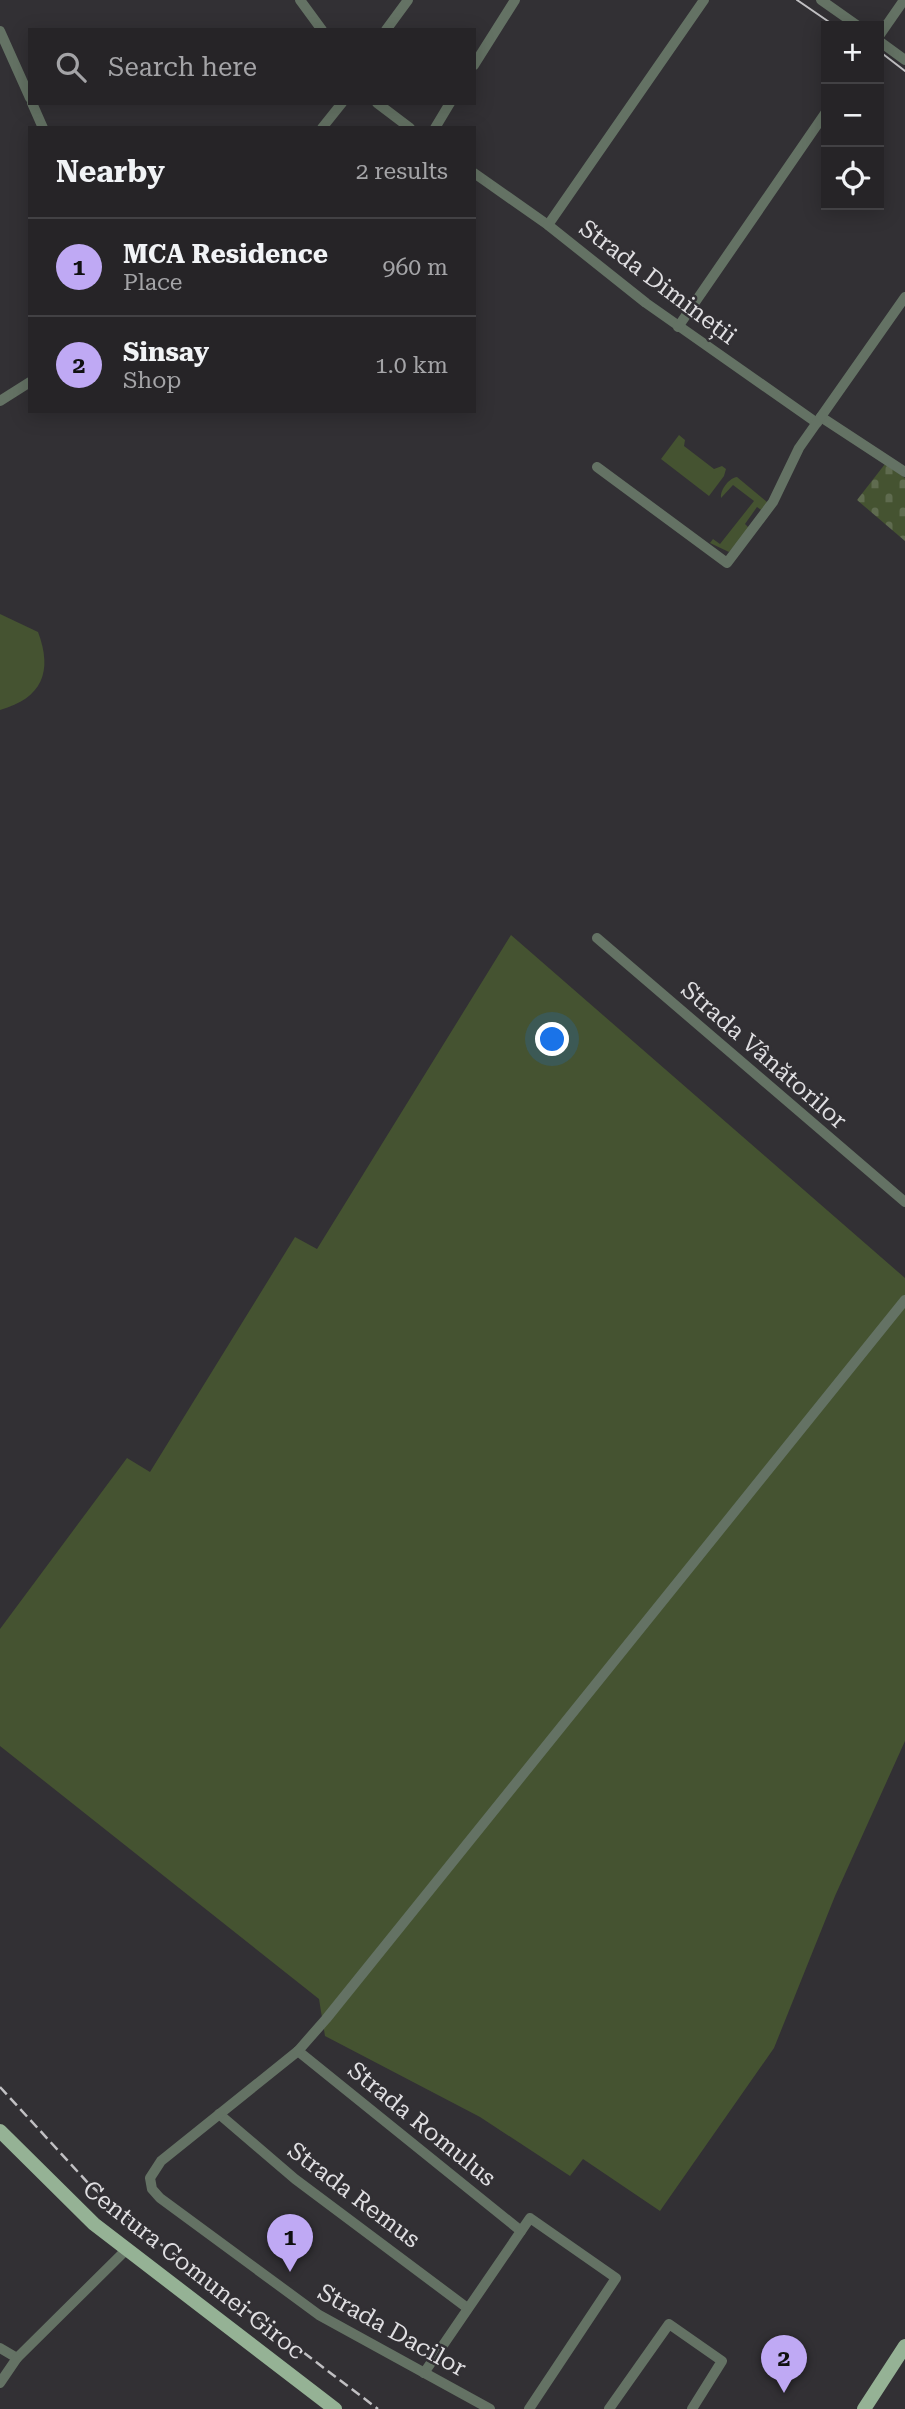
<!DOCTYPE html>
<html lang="en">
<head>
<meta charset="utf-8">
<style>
	body { margin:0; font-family:"Roboto Serif",serif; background:#2e2c2f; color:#f1f3f6 }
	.controls { position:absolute; right:21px; top:21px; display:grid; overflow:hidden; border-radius:0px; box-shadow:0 4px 18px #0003 }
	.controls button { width:63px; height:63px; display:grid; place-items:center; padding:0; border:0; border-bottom:2px solid #424144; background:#262427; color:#f1f3f6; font:35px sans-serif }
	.you { position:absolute; left:553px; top:1040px; width:24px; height:24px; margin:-18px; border:5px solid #fff; border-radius:50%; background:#1a73e8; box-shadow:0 0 0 10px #1a73e833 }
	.badge { display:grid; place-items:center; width:46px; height:46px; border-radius:50%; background:#bfa9f4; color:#111; font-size:23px; font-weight:700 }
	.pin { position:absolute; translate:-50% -58px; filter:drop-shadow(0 2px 4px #0008) }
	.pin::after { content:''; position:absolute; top:37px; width:24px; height:21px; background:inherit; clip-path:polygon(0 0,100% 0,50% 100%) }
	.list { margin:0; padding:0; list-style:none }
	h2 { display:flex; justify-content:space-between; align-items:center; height:91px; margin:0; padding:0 28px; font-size:30px }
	h2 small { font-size:23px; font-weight:400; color:#a4a4a7 }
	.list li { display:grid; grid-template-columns:46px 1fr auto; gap:21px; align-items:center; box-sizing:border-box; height:98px; padding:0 28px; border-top:2px solid #424144 }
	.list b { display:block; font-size:26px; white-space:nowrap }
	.list p { margin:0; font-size:23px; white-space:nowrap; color:#a4a4a7 }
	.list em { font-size:23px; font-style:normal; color:#a4a4a7 }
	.icon { flex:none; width:38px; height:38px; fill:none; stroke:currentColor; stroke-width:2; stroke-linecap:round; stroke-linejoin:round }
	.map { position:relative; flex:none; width:905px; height:2409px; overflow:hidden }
	.search { position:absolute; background:#262427; box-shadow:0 4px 18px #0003; left:28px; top:28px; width:448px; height:77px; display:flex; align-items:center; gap:18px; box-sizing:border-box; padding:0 24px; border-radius:0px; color:#a4a4a7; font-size:26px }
	.panel { position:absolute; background:#262427; box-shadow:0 4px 18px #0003; left:28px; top:126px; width:448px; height:287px; border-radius:0px }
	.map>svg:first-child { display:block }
</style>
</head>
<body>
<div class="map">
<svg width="905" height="2409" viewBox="0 0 905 2409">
	<defs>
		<pattern id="cemetery-stones" width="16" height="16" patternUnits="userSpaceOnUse" patternTransform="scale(1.75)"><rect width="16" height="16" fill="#455331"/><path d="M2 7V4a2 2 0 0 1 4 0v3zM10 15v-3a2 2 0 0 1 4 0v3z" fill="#5f6b4f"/></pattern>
	</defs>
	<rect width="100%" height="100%" fill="#323034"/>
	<g fill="#455331">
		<polygon points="679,435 685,440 684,446 714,469 722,466 726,469 724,476 709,496 661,459"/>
		<path d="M737,477L767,502L764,512L757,507L745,524L749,528L729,552L710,543L713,539L720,544L754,501L733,485L721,498C720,490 729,478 737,477Z"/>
		<path d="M0,614L38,632C53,672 42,698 0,710Z"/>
		<polygon points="511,935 905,1278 905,1741 835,1896 774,2048 660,2211 583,2159 570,2176 480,2117 325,2036 319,1999 0,1746 0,1629 127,1458 150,1472 295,1237 317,1249"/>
	</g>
	<polygon fill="url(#cemetery-stones)" points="885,464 905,478 905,541 857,500"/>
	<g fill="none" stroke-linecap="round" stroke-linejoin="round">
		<g stroke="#647264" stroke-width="10">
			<polyline points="300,0 322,30"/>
			<polyline points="821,0 858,26"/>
			<polyline points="386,30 408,0"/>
			<polyline points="0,31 30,98"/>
			<polyline points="879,36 904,0"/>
			<polyline points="879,41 905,60"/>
			<polyline points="474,65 515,0"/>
			<polyline points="32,103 43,128"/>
			<polyline points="377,103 410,128"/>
			<polyline points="322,128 342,103"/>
			<polyline points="435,128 450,103"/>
			<polyline points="474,173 548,225 646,303 817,423"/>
			<polyline points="548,225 704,0"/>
			<polyline points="678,327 826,112"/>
			<polyline points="0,401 30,382"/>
			<polyline points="821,417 905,472"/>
			<polyline points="597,467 727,563 773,502 799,448 905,297"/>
			<polyline points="597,938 905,1202"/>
			<polyline points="298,2051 521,2231"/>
			<polyline points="219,2114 295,2179 466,2307"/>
			<polyline points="0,2348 17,2358"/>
			<polyline points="424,2373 530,2218 616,2278 529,2409"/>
			<polyline points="0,2383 17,2358 126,2250"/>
			<polyline points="490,2409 319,2315 160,2198 152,2189 150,2178 161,2161 298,2051 326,2019 905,1300"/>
			<polyline points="609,2409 669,2324 722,2361 692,2409"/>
		</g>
		<g stroke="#95b295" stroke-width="14">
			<polyline points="0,2131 94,2224 335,2409"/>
			<polyline points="864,2409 905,2346"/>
		</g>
		<g stroke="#c1c0c3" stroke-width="2">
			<polyline points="797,0 835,26"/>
			<polyline points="879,51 905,71"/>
		</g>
		<polyline stroke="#c1c0c3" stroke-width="2.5" stroke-dasharray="10 5" stroke-linecap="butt" points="0,2087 89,2184 146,2233 378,2409"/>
	</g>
	<g text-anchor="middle" stroke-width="5" stroke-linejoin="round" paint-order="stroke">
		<g font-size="24" fill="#dfdee1" stroke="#323034">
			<text transform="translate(658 282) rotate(37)" y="8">Strada Dimineții</text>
			<text transform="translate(764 1055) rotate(41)" y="8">Strada Vânătorilor</text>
			<text transform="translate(422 2124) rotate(39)" y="8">Strada Romulus</text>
			<text transform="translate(354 2195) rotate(37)" y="8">Strada Remus</text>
			<text transform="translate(194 2270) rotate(38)" y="8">Centura Comunei Giroc</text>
			<text transform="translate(392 2330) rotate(29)" y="8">Strada Dacilor</text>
		</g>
	</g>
</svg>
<div class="controls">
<button>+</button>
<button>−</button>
<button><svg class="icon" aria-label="locate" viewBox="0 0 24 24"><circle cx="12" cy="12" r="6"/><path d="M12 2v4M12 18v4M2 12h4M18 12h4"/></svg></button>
</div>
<div class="you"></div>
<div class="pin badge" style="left:290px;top:2272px">1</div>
<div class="pin badge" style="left:784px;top:2393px">2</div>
<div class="search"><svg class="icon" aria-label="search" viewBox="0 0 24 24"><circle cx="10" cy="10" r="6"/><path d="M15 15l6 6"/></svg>Search here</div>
<section class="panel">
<h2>Nearby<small>2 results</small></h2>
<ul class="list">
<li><span class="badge">1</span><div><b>MCA Residence</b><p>Place</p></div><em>960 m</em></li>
<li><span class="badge">2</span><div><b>Sinsay</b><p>Shop</p></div><em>1.0 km</em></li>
</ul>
</section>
</div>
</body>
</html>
